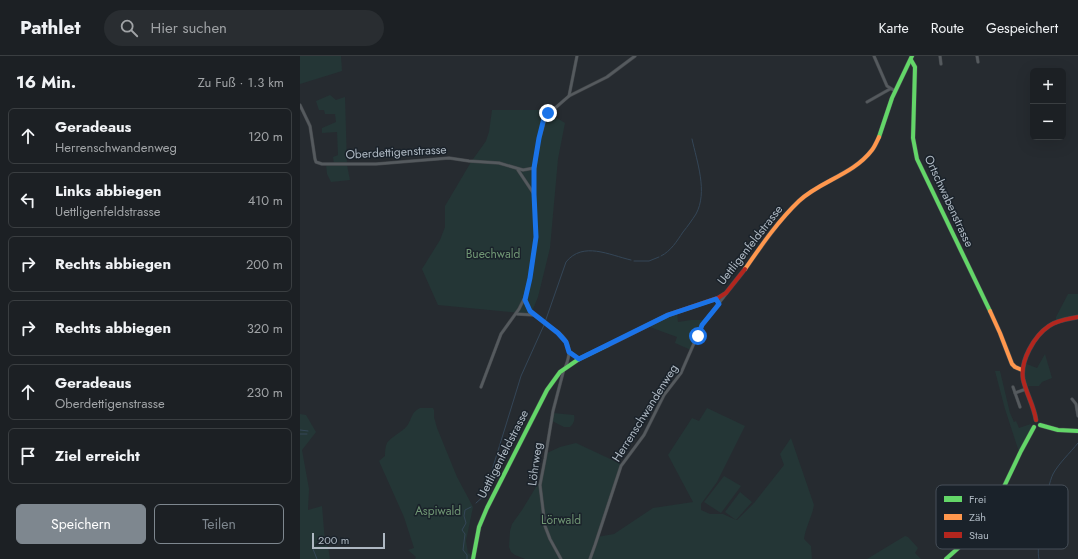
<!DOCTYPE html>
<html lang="de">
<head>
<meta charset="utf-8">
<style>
	body { margin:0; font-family:Jost,sans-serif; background:#292d31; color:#f1f3f6 }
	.controls { position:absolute; right:12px; top:12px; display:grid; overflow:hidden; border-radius:6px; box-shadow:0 4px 16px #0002 }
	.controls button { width:36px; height:36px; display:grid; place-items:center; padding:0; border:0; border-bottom:1px solid #3a3e41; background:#1c2024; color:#f1f3f6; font:20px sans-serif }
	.scale { position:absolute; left:12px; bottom:10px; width:73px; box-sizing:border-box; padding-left:4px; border:2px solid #aeb8c2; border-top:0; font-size:11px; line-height:14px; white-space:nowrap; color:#aeb8c2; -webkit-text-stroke:3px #1a222a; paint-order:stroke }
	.stop { position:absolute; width:12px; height:12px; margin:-9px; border:3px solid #1a73e8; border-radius:50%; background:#fff }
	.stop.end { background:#1a73e8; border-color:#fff; box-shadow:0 1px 4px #0008 }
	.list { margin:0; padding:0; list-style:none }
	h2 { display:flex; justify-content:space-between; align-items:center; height:52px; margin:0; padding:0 16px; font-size:17px }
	h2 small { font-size:13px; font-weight:400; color:#a0a3a6 }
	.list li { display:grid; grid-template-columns:26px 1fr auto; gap:12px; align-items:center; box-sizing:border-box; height:56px; margin:0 8px 8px; padding:0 8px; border:1px solid #3a3e41; border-radius:6px }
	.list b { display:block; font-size:15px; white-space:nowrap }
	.list p { margin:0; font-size:13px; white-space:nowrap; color:#a0a3a6 }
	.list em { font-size:13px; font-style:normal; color:#a0a3a6 }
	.actions { display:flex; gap:8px; padding:12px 16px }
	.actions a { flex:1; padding:9px 0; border:1px solid #7e878f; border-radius:6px; text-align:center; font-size:14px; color:#7e878f }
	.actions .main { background:#7e878f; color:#fff }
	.icon { flex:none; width:22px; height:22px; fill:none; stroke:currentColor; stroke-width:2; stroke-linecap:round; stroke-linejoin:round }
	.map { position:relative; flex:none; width:778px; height:503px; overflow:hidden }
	header { display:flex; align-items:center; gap:24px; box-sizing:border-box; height:56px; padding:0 20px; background:#1c2024; border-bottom:1px solid #3a3e41 }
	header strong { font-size:19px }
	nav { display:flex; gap:22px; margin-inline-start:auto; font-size:14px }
	.search { width:280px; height:36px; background:#292d31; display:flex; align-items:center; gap:10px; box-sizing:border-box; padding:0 14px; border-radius:22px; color:#a0a3a6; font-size:15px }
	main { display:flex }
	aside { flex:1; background:#1c2024 }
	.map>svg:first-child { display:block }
</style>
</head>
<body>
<header>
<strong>Pathlet</strong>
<div class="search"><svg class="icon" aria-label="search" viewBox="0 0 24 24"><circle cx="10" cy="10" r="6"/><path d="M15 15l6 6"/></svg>Hier suchen</div>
<nav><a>Karte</a><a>Route</a><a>Gespeichert</a></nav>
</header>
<main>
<aside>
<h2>16 Min.<small>Zu Fuß · 1.3 km</small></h2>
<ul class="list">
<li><svg class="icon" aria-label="ahead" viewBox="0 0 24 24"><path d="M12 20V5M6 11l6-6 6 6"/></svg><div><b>Geradeaus</b><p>Herrenschwandenweg</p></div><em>120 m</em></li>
<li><svg class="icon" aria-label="left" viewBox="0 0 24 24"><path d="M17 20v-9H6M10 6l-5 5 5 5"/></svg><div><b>Links abbiegen</b><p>Uettligenfeldstrasse</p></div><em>410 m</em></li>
<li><svg class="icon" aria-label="right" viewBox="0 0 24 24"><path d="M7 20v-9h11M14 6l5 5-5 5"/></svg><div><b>Rechts abbiegen</b></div><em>200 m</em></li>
<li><svg class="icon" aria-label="right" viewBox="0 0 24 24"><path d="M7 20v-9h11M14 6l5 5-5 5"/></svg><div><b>Rechts abbiegen</b></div><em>320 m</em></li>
<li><svg class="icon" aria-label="ahead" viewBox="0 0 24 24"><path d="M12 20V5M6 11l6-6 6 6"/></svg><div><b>Geradeaus</b><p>Oberdettigenstrasse</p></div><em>230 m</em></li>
<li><svg class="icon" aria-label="arrive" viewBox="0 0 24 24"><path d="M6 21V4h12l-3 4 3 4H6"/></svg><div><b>Ziel erreicht</b></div></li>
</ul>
<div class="actions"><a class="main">Speichern</a><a>Teilen</a></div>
</aside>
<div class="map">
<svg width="778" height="503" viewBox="0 0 778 503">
	<rect width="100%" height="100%" fill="#262b30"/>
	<g fill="#243636">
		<polygon points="0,0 41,0 42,15 0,28"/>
		<polygon points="30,39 36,44 45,41 47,109 50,124 31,126 27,118 26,108 34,108 33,101 38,99 37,76 22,77 22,72 36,66 35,58 25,58 24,54 19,54 16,45"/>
		<polygon points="192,54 244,54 265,67 258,103 250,192 238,241 231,258 138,249 122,213 140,184 145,171 145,150 171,106 186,85 189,76"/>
		<polygon points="768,238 778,238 778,260 756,265 756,261"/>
		<polygon points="377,256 378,266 391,264 405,264 391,294 375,287 377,281 347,270"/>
		<polygon points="745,298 752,322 742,326 739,330 724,330 724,307 737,312"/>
		<polygon points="695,315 700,315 710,357 714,366 716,365 719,372 731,368 731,373 719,396 705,353"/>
		<path d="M120,352H133L134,354V361L137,372L157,421L173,451L166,485L168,497L170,498L172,503H115L116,501L108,494L114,492L104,461L79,405L85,400C85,396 85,391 87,387C92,380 102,376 107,370C112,363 111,356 120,352Z"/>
		<path d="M407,352L445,370L417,426L401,448V454L410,458H423L436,464L425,456L440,436L452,446L436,464H437L454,447L484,409L480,398L491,382L514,449C512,461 506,470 504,483L511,490L512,503H225L215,499L211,496L209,491L210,475L212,468L222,454L236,431L240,426L247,397L260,391L276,387L321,408L297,481L314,478L353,452L393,446L368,399L392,362L399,365Z"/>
		<path d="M253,357L274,359C275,364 274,367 270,371H264L252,365Z"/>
		<polygon points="0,358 6,359 16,376 2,394 9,433 8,454 22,450 25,486 28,490 30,503 0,503"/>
		<polygon points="424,420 441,430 421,457 404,446"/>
		<polygon points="605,480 608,481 618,492 615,497 621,503 567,503"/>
	</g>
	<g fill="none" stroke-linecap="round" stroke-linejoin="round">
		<g stroke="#344657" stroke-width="1">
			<path d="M361,200C371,195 377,185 383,176C388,170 392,164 396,158C408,136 397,106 392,83"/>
			<polyline points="334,205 349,205 359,201"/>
			<polyline points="0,374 8,375"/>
			<polyline points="0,378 7,378"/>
			<path d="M189,424L221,320L244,269L266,206C283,185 309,199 331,204"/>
			<polyline points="176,447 185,439 188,428"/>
			<polyline points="13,493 17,503"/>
			<polyline points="167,503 167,499 163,494 165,478 162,474 166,467 164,460 165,454 171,451"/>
			<path d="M739,503C735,493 747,430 753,418C759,407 770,397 778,387"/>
		</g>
		<defs>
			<g id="street">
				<polyline points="574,0 587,30 595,35"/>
				<polyline points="640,0 641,8"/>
				<polyline points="677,0 678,6"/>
				<polyline points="269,40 277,0"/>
				<polyline points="567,46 590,33"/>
				<polyline points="0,49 10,70 15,103 16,106 22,108 76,108 149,102 169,105 199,107 223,114 234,112"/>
				<polyline points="234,136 234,119 238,88 246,60 269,40 307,21 335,0"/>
				<path d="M225,241C226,268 269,269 269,296C269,301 267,307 265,312"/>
				<polyline points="217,258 233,259"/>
				<polyline points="270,296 279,303"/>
				<polyline points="181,331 201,278 219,253 225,241 230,222 236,181 234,138 218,114"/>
				<polyline points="713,331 720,351"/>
				<polyline points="715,337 726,333"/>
				<polyline points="772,343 776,348 778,360"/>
				<polyline points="261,503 250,483 245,470 240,429 245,403 253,355 264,313"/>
				<polyline points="290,503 295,489 321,410 344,379 364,339 381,317 402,269 426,238"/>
			</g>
			<g id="fast">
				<polyline points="611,4 615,11 613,82 617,103 690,255"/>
				<polyline points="579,81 592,42 612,0"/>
				<polyline points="740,369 758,374 778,375"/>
				<polyline points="173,503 179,471 187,452 247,334 260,316 279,303 308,289"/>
				<polyline points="646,503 674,478 690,460 721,395 734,371"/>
			</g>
			<g id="slow">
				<path d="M445,213C461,190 478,165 499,145C520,125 553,119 572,94C575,90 577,85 579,81"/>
				<polyline points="690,255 700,277 712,308 715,311 722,314"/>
			</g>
			<g id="jam">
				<polyline points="308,289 368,259 418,242 426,237 445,213"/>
				<path d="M736,364C734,350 726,337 723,323C720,305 734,280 749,270C757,264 768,263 778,261"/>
			</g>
		</defs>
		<use href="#street" stroke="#43474b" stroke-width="3.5"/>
		<use href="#fast" stroke="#43474b" stroke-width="5"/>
		<use href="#slow" stroke="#43474b" stroke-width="5"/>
		<use href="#jam" stroke="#43474b" stroke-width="5"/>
		<use href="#street" stroke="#555a5e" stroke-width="2.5"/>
		<use href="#fast" stroke="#63d668" stroke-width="4"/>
		<use href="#slow" stroke="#ff974d" stroke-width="4"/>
		<use href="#jam" stroke="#b3261e" stroke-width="4"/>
	</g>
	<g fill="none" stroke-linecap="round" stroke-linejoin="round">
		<polyline stroke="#1a73e8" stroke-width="5" points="248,57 244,62 239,82 234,112 234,138 236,181 230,222 225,244 230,255 258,277 266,286 269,296 279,303 368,259 416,243 419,248 402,269 398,280"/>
	</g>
	<g text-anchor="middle" stroke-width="3" stroke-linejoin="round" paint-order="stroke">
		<g font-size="12" fill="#aeb8c2" stroke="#1a222a">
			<text transform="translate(96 96) rotate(-3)" y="4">Oberdettigenstrasse</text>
			<text transform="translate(649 145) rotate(65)" y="4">Ortschwabenstrasse</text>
			<text transform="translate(450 189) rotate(-52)" y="4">Uettligenfeldstrasse</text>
			<text transform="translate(345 357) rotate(-58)" y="4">Herrenschwandenweg</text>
			<text transform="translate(203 398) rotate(-63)" y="4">Uettligenfeldstrasse</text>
			<text transform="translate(235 408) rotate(-82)" y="4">Löhrweg</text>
		</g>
		<g font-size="12" fill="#709674" stroke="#1a222a">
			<text x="193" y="202">Buechwald</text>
			<text x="138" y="459">Aspiwald</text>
			<text x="261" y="468">Lörwald</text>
		</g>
	</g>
	<rect x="636" y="429" width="132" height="64" rx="6" fill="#1a222a" stroke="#464f58" stroke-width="1"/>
	<rect x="644" y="440" width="18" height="6" fill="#63d668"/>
	<rect x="644" y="458" width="18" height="6" fill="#ff974d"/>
	<rect x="644" y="476" width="18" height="6" fill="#b3261e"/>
	<g font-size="11" fill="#aeb8c2">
		<text x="669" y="447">Frei</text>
		<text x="669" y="465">Zäh</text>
		<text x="669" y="483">Stau</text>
	</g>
</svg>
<div class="controls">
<button>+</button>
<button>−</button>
</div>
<div class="scale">200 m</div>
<div class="stop" style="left:398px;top:280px"></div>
<div class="stop end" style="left:248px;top:57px"></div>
</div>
</main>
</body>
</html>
